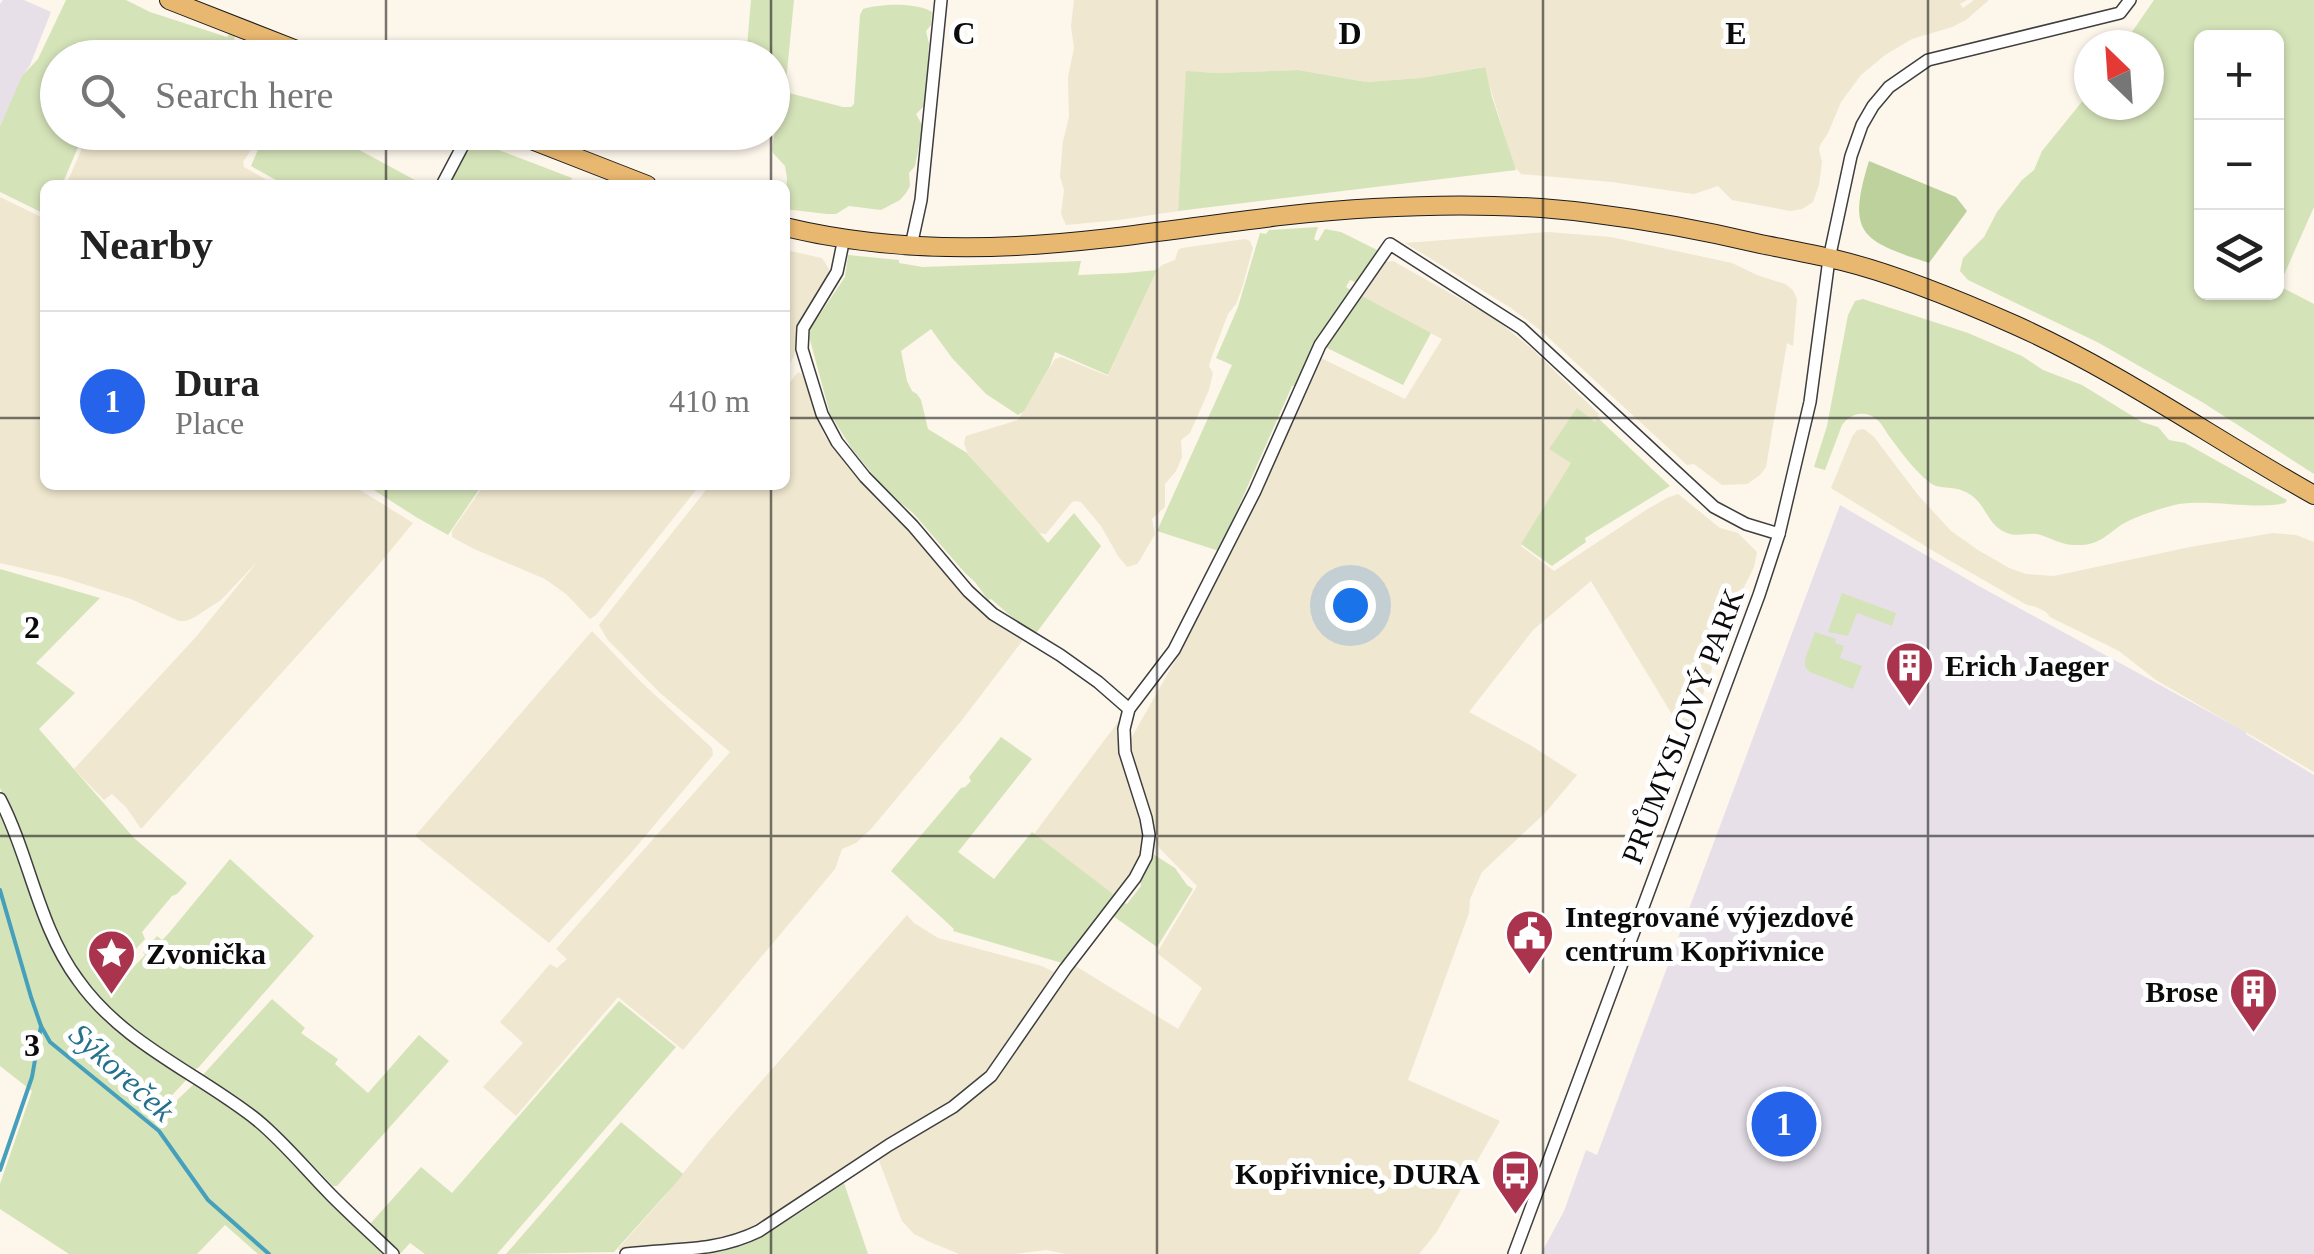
<!DOCTYPE html>
<html lang="en">
<head>
<meta charset="utf-8">
<style>
	body { margin:0; font-family:Georgia,serif; background:#f2f2f2; color:#222 }
	.controls { position:absolute; right:30px; top:30px; display:grid; overflow:hidden; border-radius:15px; box-shadow:0 2px 8px #0004 }
	.controls button { width:90px; height:90px; display:grid; place-items:center; padding:0; border:0; border-bottom:2px solid #e0e0e0; background:#fff; color:#222; font:50px sans-serif }
	.compass { position:absolute; left:2074px; top:30px; width:90px; height:90px; border-radius:50%; background:#fff; box-shadow:0 2px 8px #0004; rotate:335deg }
	.you { position:absolute; left:1350px; top:605px; width:35px; height:35px; margin:-25px; border:8px solid #fff; border-radius:50%; background:#1a73e8; box-shadow:0 0 0 15px #1a73e833 }
	.badge { display:grid; place-items:center; width:65px; height:65px; border-radius:50%; background:#2563eb; color:#fff; font-size:32px; font-weight:700 }
	.pin { position:absolute; translate:-50% -50%; border:5px solid #fff; box-shadow:0 2px 10px #0006 }
	.list { margin:0; padding:0; list-style:none }
	h2 { display:flex; justify-content:space-between; align-items:center; height:130px; margin:0; padding:0 40px; font-size:42px }
	h2 small { font-size:32px; font-weight:400; color:#767676 }
	.list li { display:grid; grid-template-columns:65px 1fr auto; gap:30px; align-items:center; box-sizing:border-box; height:180px; padding:0 40px; border-top:2px solid #e0e0e0 }
	.list b { display:block; font-size:38px; white-space:nowrap }
	.list p { margin:0; font-size:32px; white-space:nowrap; color:#767676 }
	.list em { font-size:32px; font-style:normal; color:#767676 }
	.icon { flex:none; width:55px; height:55px; fill:none; stroke:currentColor; stroke-width:2; stroke-linecap:round; stroke-linejoin:round }
	.map { position:relative; flex:none; width:2314px; height:1254px; overflow:hidden }
	.search { position:absolute; background:#fff; box-shadow:0 2px 8px #0004; left:40px; top:40px; width:750px; height:110px; display:flex; align-items:center; gap:25px; box-sizing:border-box; padding:0 35px; border-radius:55px; color:#767676; font-size:38px }
	.panel { position:absolute; background:#fff; box-shadow:0 2px 8px #0004; left:40px; top:180px; width:750px; height:310px; border-radius:15px }
	.map>svg:first-child { display:block }
</style>
</head>
<body>
<div class="map">
<svg width="2314" height="1254" viewBox="0 0 2314 1254">
	<rect width="100%" height="100%" fill="#fdf6eb"/>
	<g fill="#e7e0e9">
		<polygon points="3,0 24,0 51,12 30,65 22,77 0,126 0,4"/>
		<polygon points="1840,505 1977,585 2246,732 2246,734 2314,775 2314,1254 1541,1254 1564,1211 1586,1150 1597,1155"/>
	</g>
	<g fill="#efe7cf">
		<polygon points="1074,0 1967,0 1960,4 1963,8 1974,0 1989,0 1966,20 1952,27 1912,39 1885,55 1861,75 1841,102 1828,133 1820,145 1819,150 1822,162 1819,185 1813,202 1802,209 1790,211 1732,200 1718,186 1694,194 1686,193 1612,182 1521,174 1514,166 1484,67 1421,78 1366,82 1298,70 1216,73 1187,72 1178,211 1119,220 1066,225 1061,214 1064,190 1060,176 1063,141 1069,117 1068,77 1074,48 1071,26"/>
		<polygon points="89,132 217,132 224,137 226,133 262,133 243,162 244,167 276,185 66,185"/>
		<polygon points="0,197 45,219 45,485 352,485 413,523 376,568 141,829 126,807 112,794 104,800 74,769 195,638 258,561 221,600 195,617 186,621 179,621 131,599 61,577 0,563"/>
		<polygon points="1548,232 1611,237 1732,263 1757,275 1785,284 1793,290 1797,299 1793,346 1787,343 1766,467 1760,475 1747,484 1722,485 1694,464 1687,465 1540,330 1511,308 1405,243"/>
		<polygon points="1245,239 1250,241 1253,248 1242,288 1236,304 1228,314 1212,356 1209,366 1213,373 1209,390 1190,433 1181,440 1182,457 1176,471 1165,484 1165,507 1152,519 1155,534 1140,560 1137,564 1127,567 1118,556 1101,526 1081,502 1076,501 1072,502 1046,534 1037,533 967,452 964,443 966,436 1018,420 1055,359 1061,357 1108,376 1157,270 1162,265 1175,260 1178,250 1182,248"/>
		<polygon points="785,250 822,258 829,269 825,282 799,326 794,356 785,373"/>
		<polygon points="1393,261 1494,318 1532,349 1599,414 1596,423 1577,409 1550,448 1572,462 1521,546 1554,571 1646,510 1667,498 1678,494 1720,528 1738,533 1757,552 1754,567 1730,615 1724,643 1713,666 1687,739 1591,581 1533,630 1469,712 1530,745 1577,775 1545,813 1482,872 1470,899 1469,913 1408,1080 1500,1121 1436,1233 1419,1254 1066,1254 1046,1250 1015,1254 959,1254 930,1242 914,1234 902,1221 878,1158 947,1117 994,1080 1074,965 1178,1029 1202,988 1157,953 1197,886 1160,849 1156,841 1132,767 1129,742 1179,654 1182,641 1318,360 1321,358 1405,399 1442,339 1360,297 1385,262"/>
		<polygon points="798,372 802,374 824,435 847,466 920,542 970,601 1023,640 962,720 871,829 856,843 842,849 835,869 683,1050 618,997 516,1116 483,1087 523,1043 500,1022 550,964 557,968 567,959 556,949 730,752 659,692 607,639 599,625 710,485 785,485 785,389"/>
		<polygon points="1864,429 1874,437 1918,495 1951,531 1978,550 2009,568 2026,574 2054,576 2190,547 2273,533 2296,535 2314,542 2314,772 2156,680 2119,651 2050,617 2046,612 2036,607 2027,605 1935,552 1831,488 1852,437 1857,430"/>
		<polygon points="484,485 700,485 596,615 590,619 566,594 545,579 472,548 452,537 452,531"/>
		<polygon points="592,631 639,680 712,748 713,755 631,853 549,943 415,836"/>
		<polygon points="1118,722 1121,724 1118,747 1123,767 1144,830 1141,858 1117,897 1034,834"/>
		<polygon points="907,915 914,923 938,938 1042,966 1054,972 990,1067 957,1097 765,1223 724,1241 621,1251 618,1249 664,1197 709,1141"/>
	</g>
	<g fill="#d5e3b9" fill-rule="evenodd">
		<polygon points="66,0 126,0 150,12 227,37 229,34 235,36 234,40 262,49 258,58 58,58 58,132 84,133 62,185 45,185 45,214 0,192 0,126 22,76 38,59"/>
		<path d="M751,0H794L785,92L843,107H851L854,104L860,15L863,9C881,4 915,2 932,12L931,25L926,31L929,44L926,104L916,114L922,125V130L915,166L909,173L910,186L906,193L900,200L881,210L849,206L836,214H827L785,209L787,178L785,166L773,153L772,149L775,129L772,58H746Z"/>
		<path d="M2154,0H2314V207L2279,286L2314,304V474L2202,402L2099,343L1968,280L1960,271L1963,258L1984,237L1997,212L2022,180L2034,170L2042,151L2089,93V105H2149V45H2123ZM2202,38H2276V292H2202Z"/>
		<polygon points="1485,67 1492,97 1516,170 1178,211 1186,71 1216,73 1298,70 1366,82 1421,78"/>
		<polygon points="265,133 328,133 424,185 285,185 251,166"/>
		<polygon points="475,133 478,133 475,141 572,178 569,185 445,185"/>
		<polygon points="1318,227 1314,239 1318,241 1325,229 1341,232 1377,250 1358,283 1350,280 1346,287 1352,291 1318,339 1295,386 1292,386 1219,551 1157,531 1232,365 1216,358 1238,307 1260,233 1266,234 1269,230"/>
		<polygon points="848,255 899,260 899,263 923,267 1081,261 1078,275 1126,273 1157,270 1108,375 1055,352 1050,366 1024,411 1018,415 986,394 952,358 931,329 901,351 907,381 912,391 917,394 921,400 928,429 967,453 1048,543 1074,513 1101,546 1034,636 991,599 988,600 975,582 965,573 913,513 875,482 875,477 852,449 830,414 809,336 810,329 845,277"/>
		<polygon points="1358,294 1431,333 1403,385 1325,347"/>
		<path d="M1863,299L1968,333L2022,356L2043,370L2082,385L2142,422L2158,427L2169,440L2185,443L2287,500L2285,503C2255,510 2212,499 2179,504C2164,507 2134,517 2121,525C2104,537 2098,546 2074,545C2062,545 2049,537 2037,534C2027,533 2017,537 2007,533C1988,526 1986,505 1971,495C1953,483 1942,492 1929,482C1914,470 1901,452 1889,436C1885,430 1881,422 1875,418C1863,410 1850,414 1842,425L1825,470L1814,467L1827,426L1848,315L1855,301Z"/>
		<polygon points="1577,408 1595,422 1598,418 1670,486 1585,538 1586,542 1552,566 1521,544 1571,463 1549,449"/>
		<polygon points="366,485 482,485 448,535 416,517"/>
		<polygon points="0,569 100,598 36,663 75,693 39,729 134,838 187,883 177,894 172,896 142,932 145,939 124,962 129,972 145,955 143,952 157,936 162,940 169,933 230,859 314,936 198,1068 194,1070 157,1045 145,1040 94,997 54,927 33,869 34,866 0,788"/>
		<polygon points="1842,593 1896,613 1892,626 1857,613 1848,636 1828,632"/>
		<polygon points="1815,632 1836,639 1835,643 1844,646 1840,658 1862,666 1853,689 1810,672 1805,667 1805,659"/>
		<polygon points="1001,737 1032,759 958,852 994,879 1032,832 1117,897 1062,963 953,931 954,929 891,871 961,788 965,787 971,781 969,777"/>
		<polygon points="0,812 10,831 42,926 76,984 188,1078 151,1118 156,1120 195,1083 268,1129 385,1254 258,1254 225,1225 197,1254 69,1254 0,1209 0,1184 32,1091 0,1066"/>
		<polygon points="1153,854 1175,868 1187,885 1193,889 1157,947 1113,916 1122,902 1127,904 1141,886 1140,880"/>
		<polygon points="272,999 305,1028 301,1033 338,1059 335,1064 368,1093 419,1035 449,1061 337,1186 333,1186 276,1127 242,1102 201,1077"/>
		<polygon points="619,1001 676,1047 497,1254 425,1254 410,1243 400,1254 370,1224 421,1167 452,1193"/>
		<polygon points="621,1122 683,1174 676,1183 614,1252 506,1254"/>
		<path d="M844,1183L868,1254H707C759,1244 801,1212 844,1183Z"/>
	</g>
	<path fill="#bcd19b" d="M1869,161L1956,197L1967,211L1929,263C1862,241 1846,235 1869,161Z"/>
	<g fill="none" stroke-linecap="round" stroke-linejoin="round">
		<g stroke="#46a0bc" stroke-width="4">
			<polyline points="0,890 31,997 41,1026 50,1042 159,1131 208,1200 269,1254"/>
			<polyline points="0,1170 32,1077 41,1026"/>
		</g>
		<defs>
			<g id="minor">
				<polyline points="442,185 470,132"/>
				<polyline points="844,238 837,272 803,328 802,349 822,414 837,442 865,477 913,526 968,591 993,614 1060,655 1098,682 1129,709"/>
				<polyline points="911,246 921,200 941,0"/>
				<path d="M0,799C30,857 38,926 78,980C123,1044 198,1073 257,1120C285,1143 307,1171 332,1196C352,1216 373,1235 393,1254"/>
				<path d="M626,1254C673,1248 714,1253 759,1231L889,1145L953,1107L991,1076L1065,969L1135,878L1146,857L1149,835L1146,818L1125,752L1124,729L1129,709L1174,650L1255,491L1320,345L1390,244L1521,328L1714,507L1746,524L1779,534"/>
				<polyline points="1514,1254 1759,595 1779,534 1810,402 1829,259 1851,156 1862,125 1873,106 1889,87 1928,60 2120,13 2130,0"/>
			</g>
			<g id="primary">
				<polyline points="169,0 317,58"/>
				<polyline points="511,132 647,185"/>
				<path d="M785,227C860,245 939,250 1016,246C1136,240 1254,214 1374,208C1445,204 1520,204 1590,213C1646,220 1701,230 1756,243C1784,249 1814,254 1842,261C1899,275 1961,301 2015,325C2120,372 2214,439 2314,495"/>
			</g>
		</defs>
		<use href="#minor" stroke="#3e3e3e" stroke-width="14"/>
		<use href="#primary" stroke="#1c1c1c" stroke-width="20"/>
		<use href="#minor" stroke="#fff" stroke-width="11"/>
		<use href="#primary" stroke="#e8b770" stroke-width="18"/>
	</g>
	<path fill="none" stroke="#0b0b0b" stroke-width="2.5" stroke-opacity="0.55" d="M386,0V58M771,0V58M1157,0V1254M1543,0V1254M1928,0V1254M386,132V185M771,132V185M0,418H45M785,418H2314M386,485V1254M771,485V1254M0,836H2314"/>
	<defs>
		<symbol id="building-pin" viewBox="-11 -11 22 30"><path d="M0 17L-7.5 6A9.5 9.5 0 1 1 7.5 6Z" fill="#aa344d" stroke="#fff"/><path d="M-4-6H4V6H1V3H-1V6H-4ZM-2.5-4.3h1.7v1.8h-1.7ZM.8-4.3h1.7v1.8H.8ZM-2.5-1h1.7V.8h-1.7ZM.8-1h1.7V.8H.8Z" fill="#fff"/></symbol>
		<symbol id="civic-pin" viewBox="-11 -11 22 30"><path d="M0 17L-7.5 6A9.5 9.5 0 1 1 7.5 6Z" fill="#aa344d" stroke="#fff"/><path d="M-.6-6.5H3V-4.5H.6V-3L4-1V1h2V6H-6V1h2V-1L-.6-3ZM-1.2 2.5V6h2.4V2.5Z" fill="#fff"/></symbol>
		<symbol id="sight-pin" viewBox="-11 -11 22 30"><path d="M0 17L-7.5 6A9.5 9.5 0 1 1 7.5 6Z" fill="#aa344d" stroke="#fff"/><path d="M0-6L1.8-2.2L6-1.7L2.9 1.2L3.7 5.4L0 3.3L-3.7 5.4L-2.9 1.2L-6-1.7L-1.8-2.2Z" fill="#fff"/></symbol>
		<symbol id="bus-pin" viewBox="-11 -11 22 30"><path d="M0 17L-7.5 6A9.5 9.5 0 1 1 7.5 6Z" fill="#aa344d" stroke="#fff"/><path d="M-5-6H5V4H4V6H2V4H-2V6H-4V4H-5ZM-3.5-4V0h7V-4ZM-3.5 1.2v1.5H-2V1.2ZM2 1.2v1.5H3.5V1.2Z" fill="#fff"/></symbol>
	</defs>
	<g fill-rule="evenodd">
		<use href="#building-pin" x="1882" y="638" width="55" height="75"/>
		<use href="#civic-pin" x="1502" y="906" width="55" height="75"/>
		<use href="#sight-pin" x="84" y="926" width="55" height="75"/>
		<use href="#building-pin" x="2226" y="964" width="55" height="75"/>
		<use href="#bus-pin" x="1488" y="1146" width="55" height="75"/>
	</g>
	<g text-anchor="middle" stroke-width="10" stroke-linejoin="round" paint-order="stroke">
		<g font-size="30" font-weight="bold" fill="#0b0b0b" stroke="#fff" text-anchor="start">
			<text x="1945" y="676">Erich Jaeger</text>
			<text x="1565" y="927">Integrované výjezdové<tspan x="1565" dy="34">centrum Kopřivnice</tspan></text>
			<text x="146" y="964">Zvonička</text>
			<text x="2218" y="1002" text-anchor="end">Brose</text>
			<text x="1480" y="1184" text-anchor="end">Kopřivnice, DURA</text>
		</g>
		<g font-size="30" fill="#0b0b0b" stroke="#fff">
			<text transform="translate(1683 726) rotate(-69)" y="10">PRŮMYSLOVÝ PARK</text>
		</g>
		<g font-size="32" font-style="italic" fill="#24708d" stroke="#fff">
			<text transform="translate(122 1072) rotate(42)" y="11">Sýkoreček</text>
		</g>
	</g>
	<g font-size="32" text-anchor="middle" font-weight="bold" fill="#0b0b0b" stroke="#fff" stroke-width="10" stroke-linejoin="round" paint-order="stroke">
		<text x="964" y="44">C</text>
		<text x="1350" y="44">D</text>
		<text x="1736" y="44">E</text>
		<text x="32" y="638">2</text>
		<text x="32" y="1056">3</text>
	</g>
</svg>
<div class="controls">
<button>+</button>
<button>−</button>
<button><svg class="icon" aria-label="layers" viewBox="0 0 24 24"><path d="M12 4l9 5-9 5-9-5zM3 14l9 5 9-5"/></svg></button>
</div>
<svg class="compass" viewBox="-18 -18 36 36"><path d="M0-13l5 13h-10z" fill="#e53935"/><path d="M0 13l5-13h-10z" fill="#767676"/></svg>
<div class="you"></div>
<div class="pin badge" style="left:1784px;top:1124px">1</div>
<div class="search"><svg class="icon" aria-label="search" viewBox="0 0 24 24"><circle cx="10" cy="10" r="6"/><path d="M15 15l6 6"/></svg>Search here</div>
<section class="panel">
<h2>Nearby<small></small></h2>
<ul class="list">
<li><span class="badge">1</span><div><b>Dura</b><p>Place</p></div><em>410 m</em></li>
</ul>
</section>
</div>
</body>
</html>
